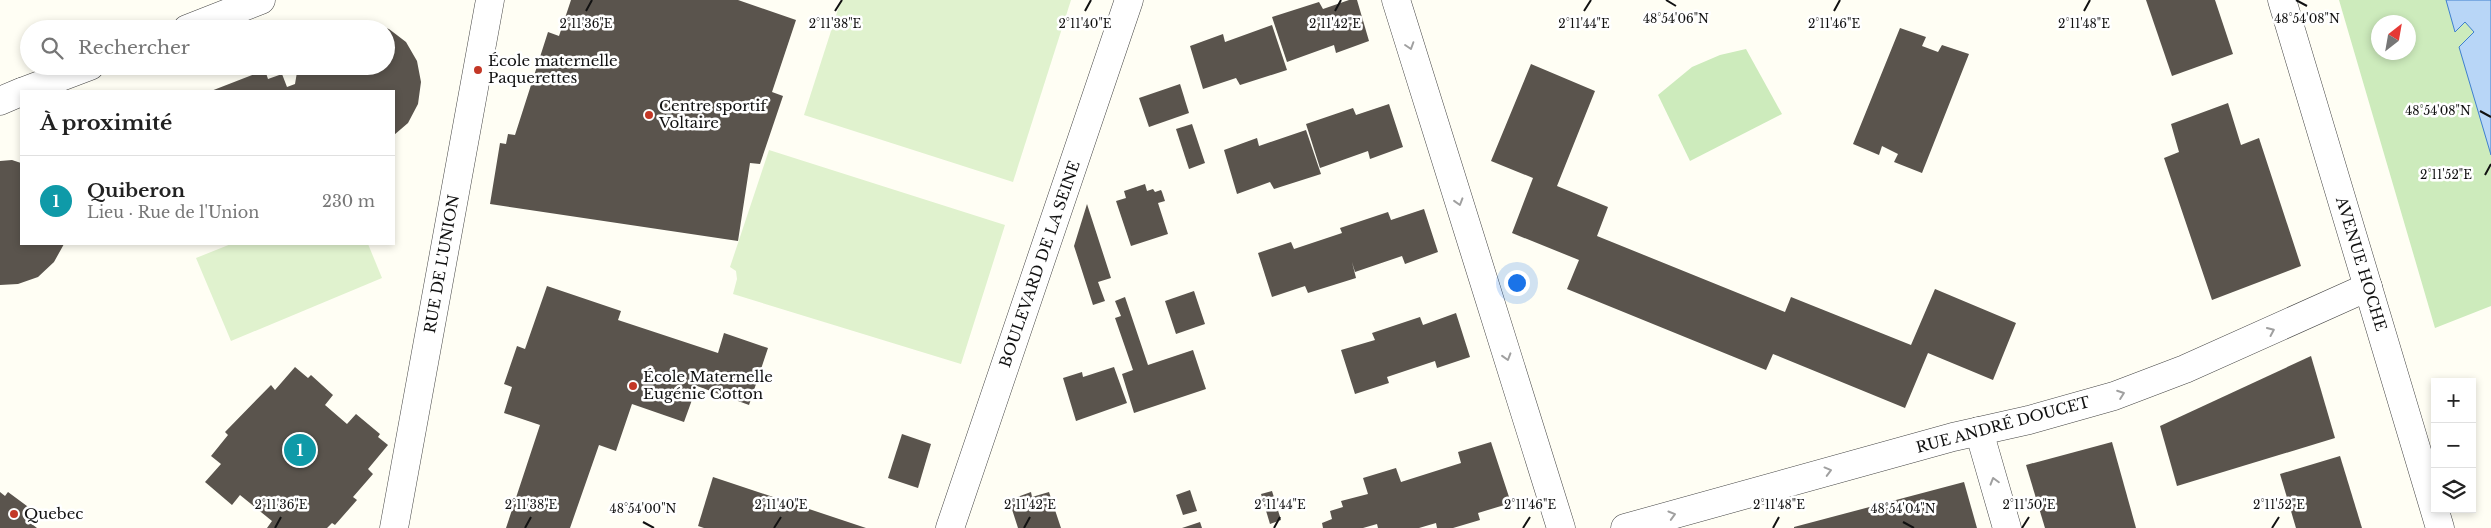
<!DOCTYPE html>
<html lang="fr">
<head>
<meta charset="utf-8">
<style>
	body { margin:0; font-family:"Libre Baskerville",serif; background:#f2f2f2; color:#222 }
	.controls { position:absolute; right:15px; bottom:15px; display:grid; overflow:hidden; border-radius:0px; box-shadow:0 2px 8px #0003 }
	.controls button { width:45px; height:45px; display:grid; place-items:center; padding:0; border:0; border-bottom:1px solid #e0e0e0; background:#fff; color:#222; font:25px sans-serif }
	.compass { position:absolute; left:2371px; top:15px; width:45px; height:45px; border-radius:50%; background:#fff; box-shadow:0 2px 8px #0003; rotate:31deg }
	.you { position:absolute; left:1516px; top:282px; width:18px; height:18px; margin:-12px; border:4px solid #fff; border-radius:50%; background:#1a73e8; box-shadow:0 0 0 8px #1a73e833 }
	.badge { display:grid; place-items:center; width:32px; height:32px; border-radius:50%; background:#c33726; color:#fff; font-size:16px; font-weight:700 }
	.pin { position:absolute; translate:-50% -50%; border:2px solid #fff; box-shadow:0 1px 5px #0006 }
	.list { margin:0; padding:0; list-style:none }
	h2 { display:flex; justify-content:space-between; align-items:center; height:65px; margin:0; padding:0 20px; font-size:21px }
	h2 small { font-size:16px; font-weight:400; color:#767676 }
	.list li { display:grid; grid-template-columns:32px 1fr auto; gap:15px; align-items:center; box-sizing:border-box; height:90px; padding:0 20px; border-top:1px solid #e0e0e0 }
	.list b { display:block; font-size:19px; white-space:nowrap }
	.list p { margin:0; font-size:16px; white-space:nowrap; color:#767676 }
	.list em { font-size:16px; font-style:normal; color:#767676 }
	.icon { flex:none; width:28px; height:28px; fill:none; stroke:currentColor; stroke-width:2; stroke-linecap:round; stroke-linejoin:round }
	.map { position:relative; flex:none; width:2491px; height:528px; overflow:hidden }
	.search { position:absolute; background:#fff; box-shadow:0 2px 8px #0003; left:20px; top:20px; width:375px; height:55px; display:flex; align-items:center; gap:12px; box-sizing:border-box; padding:0 18px; border-radius:28px; color:#767676; font-size:19px }
	.panel { position:absolute; background:#fff; box-shadow:0 2px 8px #0003; left:20px; top:90px; width:375px; height:155px; border-radius:0px }
	.map>svg:first-child { display:block }
</style>
</head>
<body>
<div class="map">
<svg width="2491" height="528" viewBox="0 0 2491 528">
	<rect width="100%" height="100%" fill="#fffef4"/>
	<g fill="#cdebbc" fill-rule="evenodd">
		<path d="M2339,0H2491V306L2435,328ZM2378,22H2408V52H2378Z"/>
		<polygon points="1746,49 1782,114 1690,161 1658,95 1692,67 1720,55"/>
	</g>
	<g fill="#e0f2ce">
		<polygon points="841,0 1071,0 1013,182 804,115"/>
		<polygon points="769,150 1005,225 961,364 733,294 737,279 736,271 730,267"/>
		<polygon points="231,244 368,244 382,278 231,341 196,258"/>
	</g>
	<polygon fill="#b8d6f7" stroke="#3f7fce" points="2446,0 2491,0 2491,155 2459,47 2474,32 2465,22 2455,32"/>
	<g fill="#5a544d">
		<polygon points="571,0 738,0 796,20 772,92 783,96 760,164 750,163 738,241 490,204 500,143 506,144 508,134 515,135 548,32 559,36"/>
		<polygon points="1349,0 1357,0 1369,41 1336,53 1334,45 1287,62 1272,17 1319,2 1323,9"/>
		<polygon points="2146,0 2215,0 2233,54 2172,76"/>
		<polygon points="347,22 368,22 389,29 406,42 417,61 421,82 418,104 408,123 394,135 394,91 211,91 265,70 268,79 282,74 287,87 295,84 298,66 386,66 386,29 329,29"/>
		<polygon points="1272,25 1287,70 1240,85 1236,78 1203,89 1190,46 1223,34 1225,42"/>
		<polygon points="1900,28 1926,37 1922,46 1938,52 1942,45 1969,54 1922,173 1894,162 1898,154 1882,146 1879,155 1853,144"/>
		<polygon points="1531,64 1595,91 1557,186 1608,207 1597,236 1785,312 1791,297 1911,345 1935,289 2016,323 1993,380 1928,353 1905,408 1773,354 1766,370 1567,289 1579,260 1512,233 1533,178 1491,161"/>
		<polygon points="1180,84 1189,113 1149,127 1139,98"/>
		<polygon points="2228,103 2241,145 2259,138 2301,266 2212,300 2164,158 2179,152 2171,124"/>
		<polygon points="1389,104 1403,147 1370,159 1368,151 1320,168 1306,124 1353,108 1356,115"/>
		<polygon points="1192,124 1205,163 1189,169 1176,129"/>
		<polygon points="1306,130 1321,174 1274,189 1270,182 1237,194 1224,150 1257,138 1259,146"/>
		<polygon points="12,160 21,163 21,244 64,244 54,262 38,277 18,284 0,285 0,161"/>
		<polygon points="1145,184 1147,191 1153,189 1155,192 1161,190 1162,192 1165,201 1158,203 1168,234 1131,246 1116,201 1126,198 1124,191"/>
		<polygon points="1087,204 1111,278 1098,282 1105,301 1093,305 1074,246"/>
		<polygon points="1424,209 1438,252 1405,264 1402,256 1355,272 1352,262 1356,278 1308,293 1305,286 1272,297 1258,253 1291,242 1294,249 1342,233 1340,228 1388,212 1391,220"/>
		<polygon points="547,286 621,311 618,320 718,353 724,333 768,348 749,405 697,386 684,422 632,404 616,451 599,445 570,528 506,528 540,425 504,413 512,387 504,384 517,346 525,349"/>
		<polygon points="1194,291 1205,324 1176,334 1165,301"/>
		<polygon points="1125,297 1148,365 1193,350 1206,389 1134,413 1122,374 1133,370 1115,318 1121,316 1115,301"/>
		<polygon points="1456,313 1470,357 1437,368 1435,361 1387,377 1389,383 1355,394 1341,350 1375,340 1372,333 1420,317 1423,325"/>
		<polygon points="2311,356 2335,438 2177,486 2160,426"/>
		<polygon points="295,367 308,378 311,375 333,395 325,405 347,424 356,414 380,434 378,437 388,445 368,469 373,474 353,497 357,500 335,525 332,523 327,528 267,528 272,521 240,495 232,505 205,482 221,464 211,456 228,435 225,432 271,385 275,390"/>
		<polygon points="1114,367 1127,403 1076,421 1063,378 1082,372 1083,377"/>
		<polygon points="902,434 931,444 918,488 888,478"/>
		<polygon points="1491,442 1511,503 1478,513 1480,520 1453,528 1437,528 1436,523 1419,528 1378,528 1377,524 1363,528 1323,528 1322,523 1332,519 1330,511 1343,507 1341,501 1368,494 1363,478 1396,468 1401,482 1461,463 1458,452"/>
		<polygon points="2112,442 2136,528 2045,528 2026,465"/>
		<polygon points="2340,456 2362,528 2296,528 2280,474"/>
		<polygon points="713,477 866,528 704,528 698,526"/>
		<polygon points="1964,482 1977,528 1794,528 1794,527"/>
		<polygon points="1190,490 1197,511 1183,515 1176,495"/>
		<polygon points="1272,491 1281,520 1270,524 1261,494"/>
		<polygon points="0,492 5,496 8,492 31,509 24,518 37,528 0,528"/>
		<polygon points="1031,492 1032,497 1049,492 1061,528 1018,528 1009,500"/>
		<polygon points="1200,522 1202,528 1182,528"/>
	</g>
	<g fill="none" stroke-linecap="round" stroke-linejoin="round">
		<defs>
			<g id="minor">
				<polyline points="1396,0 1561,528"/>
				<polyline points="187,29 261,0"/>
				<polyline points="24,91 90,66"/>
				<polyline points="0,101 21,92"/>
				<polyline points="1979,431 2007,528"/>
				<polyline points="394,528 490,0"/>
				<polyline points="950,528 1129,0"/>
				<polyline points="1625,528 1953,437 2029,420 2114,396 2185,369 2368,287"/>
			</g>
			<polyline id="tertiary" points="2282,0 2440,528"/>
		</defs>
		<use href="#minor" stroke="#444" stroke-width="29"/>
		<use href="#tertiary" stroke="#444" stroke-width="29"/>
		<use href="#minor" stroke="#fff" stroke-width="28"/>
		<use href="#tertiary" stroke="#fff" stroke-width="28"/>
	</g>
	<defs><path id="oneway-chevron" d="M-2-3.5L2.5 0L-2 3.5" fill="none" stroke-width="1.6" stroke-linecap="round" stroke-linejoin="round" transform="scale(1.25)"/></defs>
	<g stroke="#a0a0a0">
		<use href="#oneway-chevron" transform="translate(1410 46) rotate(72)"/>
		<use href="#oneway-chevron" transform="translate(1459 202) rotate(73)"/>
		<use href="#oneway-chevron" transform="translate(2271 331) rotate(-24)"/>
		<use href="#oneway-chevron" transform="translate(1507 357) rotate(73)"/>
		<use href="#oneway-chevron" transform="translate(2121 394) rotate(-20)"/>
		<use href="#oneway-chevron" transform="translate(1828 471) rotate(-15)"/>
		<use href="#oneway-chevron" transform="translate(1994 481) rotate(-106)"/>
		<use href="#oneway-chevron" transform="translate(1672 515) rotate(-16)"/>
	</g>
	<path fill="none" stroke="#111" stroke-width="2" d="M1666,0L1676,6M2296,0L2307,6M586,11L592,0M835,11L842,0M1085,11L1091,0M1335,11L1341,0M1584,11L1591,0M1834,11L1840,0M2084,11L2090,0M2480,111L2491,117M2485,175L2491,164M643,522L654,528M1903,522L1914,528M275,528L281,517M525,528L531,517M774,528L781,517M1024,528L1030,517M1274,528L1280,517M1523,528L1530,517M1773,528L1779,517M2022,528L2029,517M2272,528L2279,517"/>
	<g fill="#c33726" stroke="#fff" stroke-width="2">
		<circle cx="478" cy="70" r="5"/>
		<circle cx="649" cy="115" r="5"/>
		<circle cx="633" cy="386" r="5"/>
		<circle cx="14" cy="514" r="5"/>
	</g>
	<g text-anchor="middle" stroke-width="5" stroke-linejoin="round" paint-order="stroke">
		<g font-size="15" fill="#111" stroke="#fff" text-anchor="start">
			<text x="488" y="66">École maternelle<tspan x="488" dy="17">Paquerettes</tspan></text>
			<text x="659" y="111">Centre sportif<tspan x="659" dy="17">Voltaire</tspan></text>
			<text x="643" y="382">École Maternelle<tspan x="643" dy="17">Eugénie Cotton</tspan></text>
			<text x="24" y="519">Quebec</text>
		</g>
		<g font-size="15" fill="#111" stroke="#fff">
			<text transform="translate(442 264) rotate(-80)" y="5">RUE DE L'UNION</text>
			<text transform="translate(1040 264) rotate(-71)" y="5">BOULEVARD DE LA SEINE</text>
			<text transform="translate(2361 264) rotate(73)" y="5">AVENUE HOCHE</text>
			<text transform="translate(2003 425) rotate(-15)" y="5">RUE ANDRÉ DOUCET</text>
		</g>
	</g>
	<g font-size="12" text-anchor="middle" fill="#111" stroke="#fff" stroke-width="5" stroke-linejoin="round" paint-order="stroke">
		<text x="2307" y="23">48°54'08"N</text>
		<text x="1676" y="23">48°54'06"N</text>
		<text x="586" y="28">2°11'36"E</text>
		<text x="1085" y="28">2°11'40"E</text>
		<text x="1584" y="28">2°11'44"E</text>
		<text x="835" y="28">2°11'38"E</text>
		<text x="1335" y="28">2°11'42"E</text>
		<text x="1834" y="28">2°11'46"E</text>
		<text x="2084" y="28">2°11'48"E</text>
		<text x="2438" y="115">48°54'08"N</text>
		<text x="2446" y="179">2°11'52"E</text>
		<text x="281" y="509">2°11'36"E</text>
		<text x="531" y="509">2°11'38"E</text>
		<text x="781" y="509">2°11'40"E</text>
		<text x="1030" y="509">2°11'42"E</text>
		<text x="1280" y="509">2°11'44"E</text>
		<text x="1530" y="509">2°11'46"E</text>
		<text x="1779" y="509">2°11'48"E</text>
		<text x="2029" y="509">2°11'50"E</text>
		<text x="2279" y="509">2°11'52"E</text>
		<text x="643" y="513">48°54'00"N</text>
		<text x="1903" y="513">48°54'04"N</text>
	</g>
</svg>
<div class="controls">
<button>+</button>
<button>−</button>
<button><svg class="icon" aria-label="layers" viewBox="0 0 24 24"><path d="M12 4l9 5-9 5-9-5zM3 14l9 5 9-5"/></svg></button>
</div>
<svg class="compass" viewBox="-18 -18 36 36"><path d="M0-13l5 13h-10z" fill="#e53935"/><path d="M0 13l5-13h-10z" fill="#767676"/></svg>
<div class="you"></div>
<div class="pin badge" style="left:300px;top:450px;background:#0f9aa8">1</div>
<div class="search"><svg class="icon" aria-label="search" viewBox="0 0 24 24"><circle cx="10" cy="10" r="6"/><path d="M15 15l6 6"/></svg>Rechercher</div>
<section class="panel">
<h2>À proximité<small></small></h2>
<ul class="list">
<li><span class="badge" style="background:#0f9aa8">1</span><div><b>Quiberon</b><p>Lieu · Rue de l'Union</p></div><em>230 m</em></li>
</ul>
</section>
</div>
</body>
</html>
